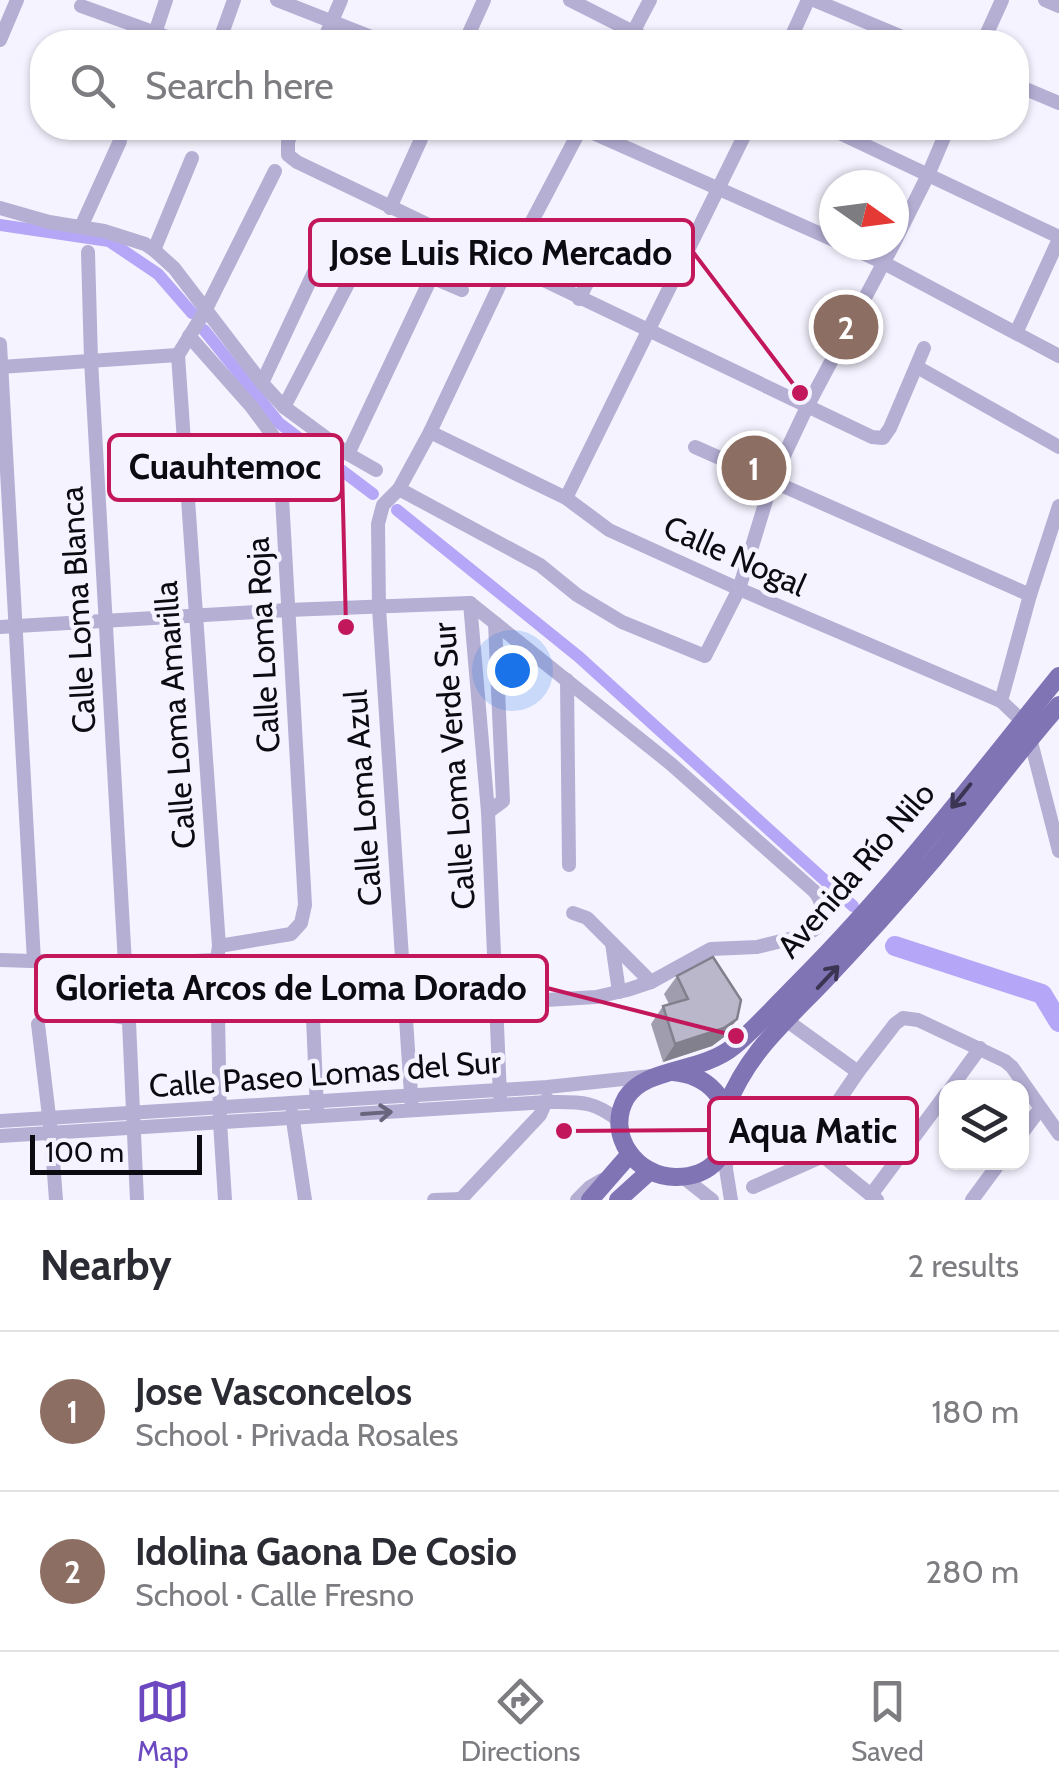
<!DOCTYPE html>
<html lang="en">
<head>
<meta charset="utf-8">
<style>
	body { margin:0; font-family:Cabin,sans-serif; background:#f2f2f3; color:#2b2b33 }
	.controls { position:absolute; right:30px; bottom:30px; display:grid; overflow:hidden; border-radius:20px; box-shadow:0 2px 8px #0004 }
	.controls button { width:90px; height:90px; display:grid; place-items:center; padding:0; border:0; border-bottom:2px solid #e1e1e2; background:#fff; color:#2b2b33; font:50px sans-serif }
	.compass { position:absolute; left:819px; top:170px; width:90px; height:90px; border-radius:50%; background:#fff; box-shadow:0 2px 8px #0004; rotate:104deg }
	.scale { position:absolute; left:30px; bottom:25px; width:172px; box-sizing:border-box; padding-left:10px; border:5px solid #0c0b12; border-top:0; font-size:28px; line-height:35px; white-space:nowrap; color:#0c0b12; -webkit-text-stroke:8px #f5f3ff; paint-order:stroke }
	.you { position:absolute; left:512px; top:670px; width:35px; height:35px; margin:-25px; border:8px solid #fff; border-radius:50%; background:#1a73e8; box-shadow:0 0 0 15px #1a73e833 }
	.badge { display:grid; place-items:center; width:65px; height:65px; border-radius:50%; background:#6c48c1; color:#fff; font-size:32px; font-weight:700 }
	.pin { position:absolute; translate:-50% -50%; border:5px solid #fff; box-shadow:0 2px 10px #0006 }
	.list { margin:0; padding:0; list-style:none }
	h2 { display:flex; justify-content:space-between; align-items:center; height:130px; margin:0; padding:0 40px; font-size:42px }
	h2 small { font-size:32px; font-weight:400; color:#7c7c81 }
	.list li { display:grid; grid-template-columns:65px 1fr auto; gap:30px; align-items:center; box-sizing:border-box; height:160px; padding:0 40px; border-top:2px solid #e1e1e2 }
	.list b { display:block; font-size:38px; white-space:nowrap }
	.list p { margin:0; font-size:32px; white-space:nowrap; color:#7c7c81 }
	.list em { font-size:32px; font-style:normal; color:#7c7c81 }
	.icon { flex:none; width:55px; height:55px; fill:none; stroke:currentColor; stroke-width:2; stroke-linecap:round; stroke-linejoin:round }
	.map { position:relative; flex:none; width:1059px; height:1200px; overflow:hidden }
	.search { position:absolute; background:#fff; box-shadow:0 2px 8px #0004; left:30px; right:30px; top:30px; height:110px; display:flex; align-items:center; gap:25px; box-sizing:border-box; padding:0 35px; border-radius:40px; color:#7c7c81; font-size:38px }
	.sheet { height:450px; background:#fff }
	nav { display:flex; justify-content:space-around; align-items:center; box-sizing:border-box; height:140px; border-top:2px solid #e1e1e2; background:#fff; font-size:28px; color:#7c7c81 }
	nav a { display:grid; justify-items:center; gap:5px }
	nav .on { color:#6c48c1 }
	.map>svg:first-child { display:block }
</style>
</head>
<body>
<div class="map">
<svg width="1059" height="1200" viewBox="0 0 1059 1200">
	<rect width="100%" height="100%" fill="#f5f3ff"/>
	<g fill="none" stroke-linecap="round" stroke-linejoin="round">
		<g stroke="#b6a6f7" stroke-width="12">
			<polyline points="0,225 109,241 158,274 192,313"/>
			<polyline points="204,330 279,423 373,494"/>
			<polyline points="397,510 579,657 853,906"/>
		</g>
		<polyline stroke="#b6a6f7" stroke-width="20" points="895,946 1042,994 1059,1022"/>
		<g stroke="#b5afd4" stroke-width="14">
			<polyline points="277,0 384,42"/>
			<polyline points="570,0 653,42"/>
			<polyline points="814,0 914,42"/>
			<polyline points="1045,0 1059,6"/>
			<polyline points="81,6 181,42"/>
			<polyline points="155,33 166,0"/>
			<polyline points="0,40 17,0"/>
			<polyline points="219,42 234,0"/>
			<polyline points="323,42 341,0"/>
			<polyline points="465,42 484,0"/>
			<polyline points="628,42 650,0"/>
			<polyline points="789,42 808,0"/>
			<polyline points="983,42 1002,0"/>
			<polyline points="1016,85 1059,103"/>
			<polyline points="293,128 288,142 288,155 297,162 872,437 883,438 890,428 924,348"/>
			<polyline points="582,128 834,240"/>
			<polyline points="829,128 1059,237"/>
			<polyline points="0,208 49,222 104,231 145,244 154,250 174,268 262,383 284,407 348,454 376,470"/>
			<polyline points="390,208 426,128"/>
			<polyline points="81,227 120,141"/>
			<polyline points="894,243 928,175 948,128"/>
			<polyline points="845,245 884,263 1059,356"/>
			<polyline points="154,250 192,158"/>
			<polyline points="88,252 91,360 125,964"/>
			<polyline points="579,299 615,227"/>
			<polyline points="1016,333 1059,239"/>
			<polyline points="189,336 251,406 279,444 305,905 301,923 291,934 219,946"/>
			<polyline points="0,344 34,961"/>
			<polyline points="0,367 178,355"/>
			<polyline points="917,367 1059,447"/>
			<polyline points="262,383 329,240 334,235 344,236 366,249 462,290"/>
			<polyline points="284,407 366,249"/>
			<polyline points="430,432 566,498 609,530 739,589 1001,701 1022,721 1030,738 1059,851"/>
			<polyline points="695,447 1030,595"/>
			<polyline points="348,454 432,276"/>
			<polyline points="399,489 540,565 577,595 622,622 705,656 739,589 772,481 807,407 893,245"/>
			<polyline points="566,498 748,128"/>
			<path d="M470,603L671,764L814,891C823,901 824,914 818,927L806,935L757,947L711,949L651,982L627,990L596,997L496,1003"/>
			<polyline points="470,603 488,812 500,1096"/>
			<polyline points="0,627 288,610 470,603"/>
			<polyline points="567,680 569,865"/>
			<polyline points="1001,701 1030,595 1059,506"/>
			<polyline points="488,812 503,801 495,623"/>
			<polyline points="573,913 587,918 651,982"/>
			<polyline points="612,943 619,992"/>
			<polyline points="0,960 125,964 217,960"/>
			<polyline points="311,971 317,1110"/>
			<polyline points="114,1016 127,1018 129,1022 137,1200"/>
			<polyline points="786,1020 858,1072"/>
			<polyline points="38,1024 51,1133 56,1200"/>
			<polyline points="951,1088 980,1048"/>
			<polyline points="412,1110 379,608 378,524 383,505 399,489 430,432 509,265 581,128"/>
			<polyline points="292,1114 305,1200"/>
			<polyline points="0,1121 547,1087 652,1076"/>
			<polyline points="1022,1133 1040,1109"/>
			<path d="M0,1136L547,1102C579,1102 594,1100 619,1121"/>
			<polyline points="727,1146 726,1169 731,1200"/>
			<polyline points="823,1156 820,1141 824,1122 858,1072 895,1024 903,1018 918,1020 1005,1061 1012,1067 1059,1134"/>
			<polyline points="823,1156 877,1200"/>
			<polyline points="683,1177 712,1200"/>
			<polyline points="753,1187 823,1156"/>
			<polyline points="871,1195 946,1094"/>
			<polyline points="225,1200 220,1122 217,960 219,946 178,355 205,311 275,171"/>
			<polyline points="434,1200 461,1199"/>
			<polyline points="460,1200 540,1115 547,1099"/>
			<polyline points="577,1200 590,1187 602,1180"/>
			<polyline points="972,1200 1000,1162"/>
		</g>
		<g stroke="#8174b5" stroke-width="18">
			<path d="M673,1072C746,1078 748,1176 677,1177C637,1178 605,1135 626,1098C645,1067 701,1073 733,1047C756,1028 777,1004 798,983C893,888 975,780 1059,676"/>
			<path d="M726,1108C748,1052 784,1023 824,981C861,942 898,901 933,860C976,809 1015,755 1059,705"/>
			<polyline points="590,1200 630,1154"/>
			<polyline points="618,1200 650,1171"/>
		</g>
	</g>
	<polygon fill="#a09dae" points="677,976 737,1019 724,1037 712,1046 663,1062 651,1024 663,1006 669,1004 664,994"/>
	<polygon fill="#82808d" points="737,1019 724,1037 712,1046 663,1062 675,1044"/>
	<polygon fill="#bab7ca" stroke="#82808d" stroke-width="2.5" points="713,957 741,1000 737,1019 724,1028 675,1044 663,1006 688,999 677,976"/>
	<defs><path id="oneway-shaft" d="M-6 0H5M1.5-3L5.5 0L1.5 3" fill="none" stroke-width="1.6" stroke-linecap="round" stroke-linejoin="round" transform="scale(2.5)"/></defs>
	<g stroke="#3b3553">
		<use href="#oneway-shaft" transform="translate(961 796) rotate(129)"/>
		<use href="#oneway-shaft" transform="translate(828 977) rotate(-47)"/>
	</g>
	<use stroke="#69657d" href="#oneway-shaft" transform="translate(377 1113) rotate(-4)"/>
	<g text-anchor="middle" stroke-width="9" stroke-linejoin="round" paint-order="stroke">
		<g font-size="32" fill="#0c0b12" stroke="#f5f3ff">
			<text transform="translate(735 556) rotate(24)" y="11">Calle Nogal</text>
			<text transform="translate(78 610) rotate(-93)" y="11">Calle Loma Blanca</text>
			<text transform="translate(263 645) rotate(-93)" y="11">Calle Loma Roja</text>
			<text transform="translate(175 715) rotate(-94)" y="11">Calle Loma Amarilla</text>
			<text transform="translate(454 766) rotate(-94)" y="11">Calle Loma Verde Sur</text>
			<text transform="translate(363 798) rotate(-94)" y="11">Calle Loma Azul</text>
			<text transform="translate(856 870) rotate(-49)" y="11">Avenida Río Nilo</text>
			<text transform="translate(325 1074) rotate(-4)" y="11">Calle Paseo Lomas del Sur</text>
		</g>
	</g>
	<path fill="none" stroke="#c2185b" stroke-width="4" d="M800 393L693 252M346 627L342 467M736 1036L547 988M564 1131L709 1130"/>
	<g fill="#c2185b" stroke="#f5f3ff" stroke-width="4">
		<circle cx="800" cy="393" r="10"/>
		<circle cx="346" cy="627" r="10"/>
		<circle cx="736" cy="1036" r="10"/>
		<circle cx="564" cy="1131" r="10"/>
	</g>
	<g fill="#f5f3ff" stroke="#c2185b" stroke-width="4">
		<rect x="310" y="220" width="383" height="65" rx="10"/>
		<rect x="109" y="435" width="233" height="65" rx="10"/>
		<rect x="36" y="956" width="511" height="65" rx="10"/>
		<rect x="709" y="1098" width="208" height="65" rx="10"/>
	</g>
	<g font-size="35" text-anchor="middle" font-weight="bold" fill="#0c0b12">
		<text x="501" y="265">Jose Luis Rico Mercado</text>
		<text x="225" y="479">Cuauhtemoc</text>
		<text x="291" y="1000">Glorieta Arcos de Loma Dorado</text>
		<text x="813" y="1143">Aqua Matic</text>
	</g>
</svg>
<div class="controls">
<button><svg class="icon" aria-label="layers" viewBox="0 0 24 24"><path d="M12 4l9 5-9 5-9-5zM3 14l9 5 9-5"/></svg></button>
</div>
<svg class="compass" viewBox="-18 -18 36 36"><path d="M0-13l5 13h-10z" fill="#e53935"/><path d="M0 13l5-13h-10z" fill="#7c7c81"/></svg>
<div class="scale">100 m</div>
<div class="you"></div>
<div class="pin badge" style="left:754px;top:468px;background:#8d6e63">1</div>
<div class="pin badge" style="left:846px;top:327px;background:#8d6e63">2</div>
<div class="search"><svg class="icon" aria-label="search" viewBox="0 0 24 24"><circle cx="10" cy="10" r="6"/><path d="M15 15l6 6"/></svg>Search here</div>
</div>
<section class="sheet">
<h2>Nearby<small>2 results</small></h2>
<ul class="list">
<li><span class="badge" style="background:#8d6e63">1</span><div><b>Jose Vasconcelos</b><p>School · Privada Rosales</p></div><em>180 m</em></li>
<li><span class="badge" style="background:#8d6e63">2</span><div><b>Idolina Gaona De Cosio</b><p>School · Calle Fresno</p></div><em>280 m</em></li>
</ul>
</section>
<nav>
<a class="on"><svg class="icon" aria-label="map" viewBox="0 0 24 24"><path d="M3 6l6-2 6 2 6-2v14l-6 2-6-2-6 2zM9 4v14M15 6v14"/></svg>Map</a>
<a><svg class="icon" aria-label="directions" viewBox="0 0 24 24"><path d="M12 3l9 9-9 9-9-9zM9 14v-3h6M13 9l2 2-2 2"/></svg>Directions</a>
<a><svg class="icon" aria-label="saved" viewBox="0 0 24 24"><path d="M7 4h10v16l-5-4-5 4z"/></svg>Saved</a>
</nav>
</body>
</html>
